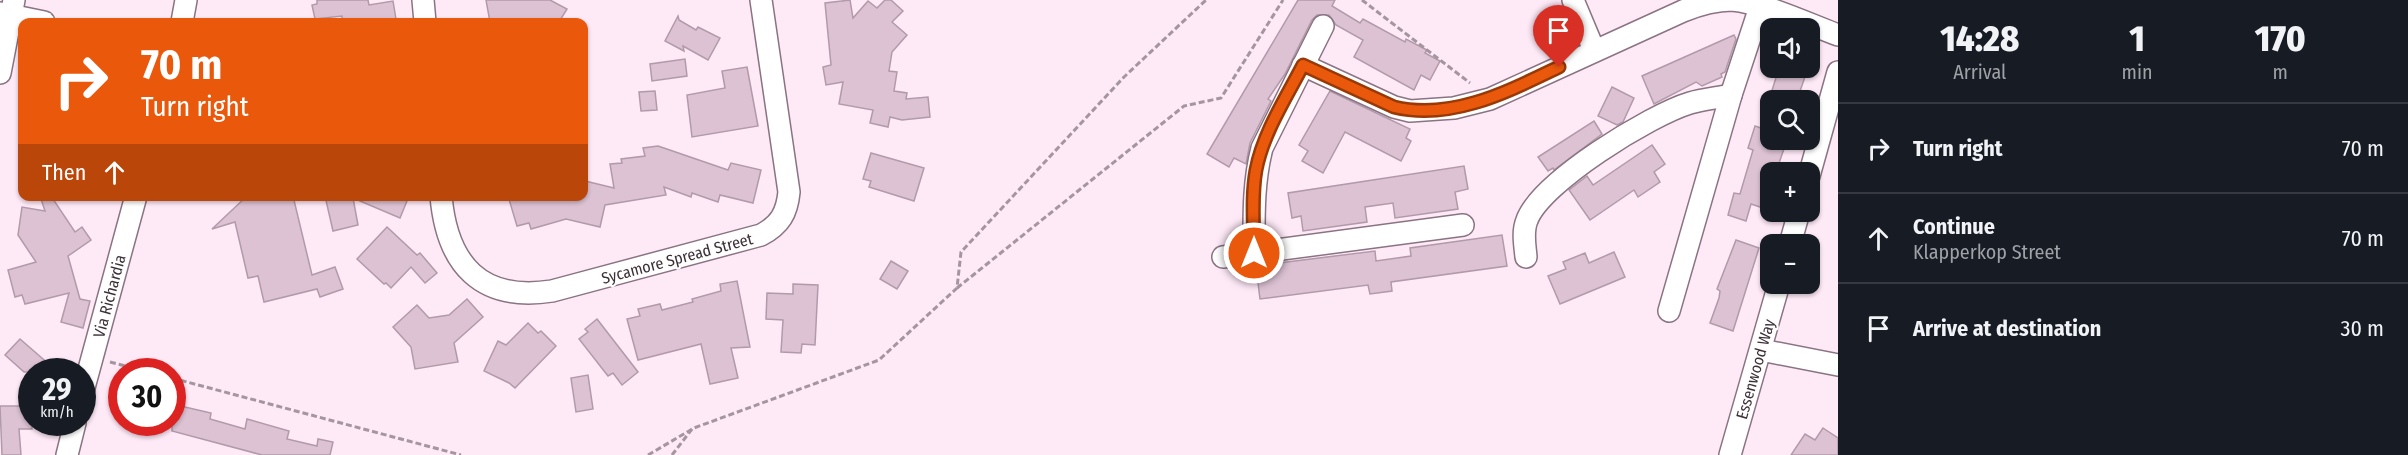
<!DOCTYPE html>
<html lang="en">
<head>
<meta charset="utf-8">
<style>
	body { margin:0; font-family:"Fira Sans Condensed",sans-serif; background:#242831; color:#f1f3f6; height:100vh; display:flex; flex-direction:column; font-size:22px; white-space:nowrap }
	* { box-sizing:border-box; margin:0 }
	p { font-size:20px; color:#9ea1a6 }
	.icon { flex:none; width:33px; height:33px; fill:none; stroke:currentColor; stroke-width:2; stroke-linecap:round; stroke-linejoin:round }
	.map { position:relative; flex:1; overflow:hidden }
	.sheet { display:flex; flex-direction:column; background:#171b24; width:570px }
	.sheet>* { flex:none }
	.guide { position:absolute; left:18px; top:18px; width:570px; height:183px; border-radius:12px; box-shadow:0 2px 4px #0004; background:#ea580c; color:#fff; overflow:hidden }
	.fabs { position:absolute; left:1760px; top:18px; display:grid; gap:12px }
	.fabs a { display:grid; place-items:center; width:60px; height:60px; border-radius:12px; background:#171b24; box-shadow:0 2px 4px #0004; font-size:30px }
	.speed { position:absolute; left:18px; top:358px; display:flex; gap:12px; font-size:30px; font-weight:700; text-align:center }
	.speed>* { display:grid; place-content:center; width:78px; height:78px; border-radius:50%; background:#171b24; box-shadow:0 2px 4px #0004; line-height:1 }
	.speed small { font-size:15px; font-weight:400 }
	.speed .limit { border:9px solid #d22; background:#fff; color:#111 }
	.pin { position:absolute; display:grid; place-items:center; width:51px; height:51px; color:#fff; margin:-62px -26px; border-radius:50% 50% 50% 0; rotate:-45deg; box-shadow:0 0 6px #0007 }
	.pin .icon { rotate:45deg }
	.me { position:absolute; width:66px; margin:-33px; rotate:0deg; stroke-linejoin:round; filter:drop-shadow(0 0 4px #0008) }
	.turn { display:flex; align-items:center; gap:21px; height:126px; padding:0 24px; font-size:27px }
	.turn .icon { width:78px; height:78px; stroke-width:2.5 }
	.turn b { display:block; font-size:42px; line-height:51px }
	.then { display:flex; align-items:center; height:57px; padding:0 24px; background:#0003; gap:12px; font-size:22px }
	.eta { display:flex; justify-content:space-evenly; align-items:center; height:102px; text-align:center }
	.eta b { font-size:36px; font-weight:800; line-height:42px }
	ul { padding:0; list-style:none }
	li { display:flex; align-items:center; gap:18px; height:90px; padding:0 24px; border-top:2px solid #363941 }
	li div { flex:1 }
	li b { display:block; font-size:22px }
	li em { font-style:normal }
	main { display:flex; flex:1; min-height:0 }
	.map>svg:first-child { display:block }
	.building { fill:#dcc2d3; stroke:#b29aaa; stroke-width:1.5 }
	.lines { fill:none; stroke-linecap:round; stroke-linejoin:round }
	.street-casing { stroke:#8a7382; stroke-width:24 }
	.path { stroke:#a5959f; stroke-width:3; stroke-dasharray:6 3; stroke-linecap:butt }
	.street { stroke:#fff; stroke-width:21 }
	.route-casing { stroke:#983908; stroke-width:15 }
	.route { stroke:#ea580c; stroke-width:10 }
	.labels { text-anchor:middle; stroke-width:4.5; stroke-linejoin:round; paint-order:stroke }
	.street-label { font-size:16px; fill:#3a3036; stroke:#fdfdfd }
</style>
</head>
<body>
<main>
<div class="map">
<svg width="1838" height="455" viewBox="0 0 1838 455">
	<rect width="100%" height="100%" fill="#fee9f7"/>
	<g class="building">
		<path d="M317 0H368L369 5 393 1 396 19 372 22H342V16L315 19 312 5 317 4Z"/>
		<path d="M486 0H550L567 9 559 22H490Z"/>
		<path d="M850 0 853 18 868 1 877 8 885 0H891L903 11 892 22 907 35 892 52 889 71 897 72 894 91 907 93 906 99 928 97 930 117 902 120 890 117 888 127 870 123 873 110 839 104 843 82 826 85 823 67 831 65 825 3Z"/>
		<path d="M1298 0H1335L1332 6 1360 23 1363 19 1405 42 1406 39 1427 50 1425 53 1440 61 1430 80 1421 75 1414 90 1354 57 1363 40 1336 25 1329 15H1317L1312 20 1285 74 1268 99 1271 101 1250 143 1246 164 1234 158 1229 167 1207 154Z"/>
		<path d="M678 16 679 20 696 30 698 27 720 38 708 60 683 46 684 51 665 41Z"/>
		<path d="M1734 35 1736 39 1725 72 1721 74 1722 77 1702 86 1696 82 1654 104 1642 76Z"/>
		<path d="M685 59 687 76 652 81 650 64Z"/>
		<path d="M747 67 758 126 692 137 687 95 725 88 722 71Z"/>
		<path d="M1779 68H1808L1797 100H1769Z"/>
		<path d="M1612 87 1634 98 1623 122 1617 125 1598 116Z"/>
		<path d="M655 91 657 110 641 111 639 92Z"/>
		<path d="M1330 91 1410 129 1406 138 1411 141 1401 161 1345 132 1323 173 1302 161 1308 151 1299 145Z"/>
		<path d="M1594 121 1602 134 1554 170 1553 168 1548 171 1538 157Z"/>
		<path d="M1755 126 1770 131V140H1787L1776 172H1770V197L1766 209 1751 204 1746 221 1728 215 1734 193 1740 194 1753 150 1748 148Z"/>
		<path d="M1652 145 1665 164 1654 172 1660 182 1638 197 1634 190 1590 220 1569 190 1587 176 1593 185Z"/>
		<path d="M658 146 728 170 731 163 761 170 753 203 720 195 718 202 692 193 691 197 664 187 666 195 605 205 600 227 566 219 531 229 529 223 517 226 508 196H584L585 181 614 188 610 164 622 163 621 159 645 156 643 148Z"/>
		<path d="M871 153 924 168 914 201 869 187 871 181 863 179Z"/>
		<path d="M1464 166 1468 189 1455 192 1458 209 1395 218 1393 203 1365 207 1367 222 1303 231 1301 216 1292 218 1288 193Z"/>
		<path d="M40 196H51L75 232 82 227 91 240 68 256 80 299 90 301 83 328 61 322 69 293 25 304 22 295 15 297 8 270 36 262 18 235 22 207 45 211Z"/>
		<path d="M247 196H293L312 275 335 267 343 289 320 297 317 289 264 302 258 276 248 278 235 222 212 229Z"/>
		<path d="M325 196H409L400 218 353 198 358 225 333 231Z"/>
		<path d="M387 227 417 255 420 253 437 273 425 283 411 267 391 288 386 283 384 284 357 259Z"/>
		<path d="M1502 235 1507 266 1391 282 1392 291 1370 294 1368 285 1260 299 1257 275 1272 273 1271 264 1375 251 1376 261 1411 256 1410 248Z"/>
		<path d="M1736 240 1759 248 1733 331 1710 323 1719 298 1720 291 1717 289Z"/>
		<path d="M1614 252 1625 277 1560 304 1548 276 1566 269 1563 262 1585 253 1589 263Z"/>
		<path d="M891 261 908 271 897 289 880 279Z"/>
		<path d="M737 281 750 347 731 348 738 378 710 384 701 344 638 360 627 319 640 316 638 309 660 304 662 310 693 302 692 299 721 291 720 284Z"/>
		<path d="M793 284 818 285 815 345 802 344 801 353 781 352 783 320 766 319 767 293 793 294Z"/>
		<path d="M467 299 483 317 454 343 458 362 415 369 411 347 393 327 417 305 429 318 449 315Z"/>
		<path d="M597 319 638 372 622 385 613 373 608 376 579 339 588 332 585 329Z"/>
		<path d="M528 323 538 333 541 331 556 346 515 388 509 383 484 371 498 341 506 345Z"/>
		<path d="M20 339 58 372H24L5 355Z"/>
		<path d="M588 375 593 409 576 412 571 378Z"/>
		<path d="M172 404 211 413 210 419 245 429 247 419 289 431 287 439 317 446 318 439 333 442 330 455H262L172 431Z"/>
		<path d="M0 406H32V429H19L21 455H2Z"/>
		<path d="M1823 428 1838 438V455H1791L1805 434 1815 440Z"/>
	</g>
	<g class="lines">
		<defs>
			<g id="street">
				<path d="M423 0 425 22"/>
				<path d="M1573 0 1594 50"/>
				<path d="M0 13 44 22"/>
				<path d="M182 22 186 0"/>
				<path d="M1303 65 1394 107 1410 111 1454 108 1490 99 1683 11C1698 5 1716 0 1732 0 1764 3 1808 24 1838 35"/>
				<path d="M0 73 14 0"/>
				<path d="M1809 176 1838 72"/>
				<path d="M441 196C447 265 481 302 552 291L761 235C780 225 787 213 789 192L761 0"/>
				<path d="M1790 244 1799 212"/>
				<path d="M1254 253C1254 217 1253 183 1262 148L1323 26"/>
				<path d="M1223 257 1463 225"/>
				<path d="M1526 257C1525 245 1522 232 1527 220 1541 182 1650 115 1690 103 1703 99 1717 98 1731 95"/>
				<path d="M1669 311 1731 95 1760 7"/>
				<path d="M1761 350 1838 365"/>
				<path d="M82 395 136 196"/>
				<path d="M67 455 75 423"/>
				<path d="M1730 455 1779 284"/>
			</g>
		</defs>
		<use href="#street" class="street-casing"/>
		<g class="path">
			<path d="M1362 0 1470 83"/>
			<path d="M957 288 1184 106 1221 98 1283 0"/>
			<path d="M110 362 149 372"/>
			<path d="M172 378 461 455"/>
			<path d="M648 455 694 428 879 360 957 288 961 252 1124 77 1206 0"/>
			<path d="M672 455 692 429"/>
		</g>
		<use href="#street" class="street"/>
	</g>
	<g class="lines">
		<defs>
			<path id="route" d="M1254 253C1254 226 1251 197 1256 170 1263 133 1286 98 1303 65L1394 107C1452 121 1509 91 1559 67"/>
		</defs>
		<use href="#route" class="route-casing"/>
		<use href="#route" class="route"/>
	</g>
	<g class="labels">
		<g class="street-label">
			<text transform="translate(677 258) rotate(-15)" y="6">Sycamore Spread Street</text>
			<text transform="translate(109 296) rotate(-75)" y="6">Via Richardia</text>
			<text transform="translate(1755 369) rotate(-74)" y="6">Essenwood Way</text>
		</g>
	</g>
</svg>
<div class="fabs">
<a><svg class="icon" aria-label="sound" viewBox="0 0 24 24"><path d="M4 9h4l5-4v14l-5-4H4zM17 9q2 3 0 6"/></svg></a>
<a><svg class="icon" aria-label="search" viewBox="0 0 24 24"><circle cx="10" cy="10" r="6"/><path d="M15 15l6 6"/></svg></a>
<a>+</a>
<a>−</a>
</div>
<div class="speed"><div>29<small>km/h</small></div><div class="limit">30</div></div>
<div class="pin" style="left:1559px;top:67px;background:#d93025"><svg class="icon" aria-label="arrive" viewBox="0 0 24 24"><path d="M6 21V4h12l-3 4 3 4H6"/></svg></div>
<svg class="me" style="left:1254px;top:253px" viewBox="-20 -20 40 40"><circle r="17" fill="#ea580c" stroke="#fff" stroke-width="3"/><path d="M0-11L8 9 0 5-8 9z" fill="#fff"/></svg>
<div class="guide">
<div class="turn"><svg class="icon" aria-label="right" viewBox="0 0 24 24"><path d="M7 20v-9h11M14 6l5 5-5 5"/></svg><div><b>70 m</b>Turn right</div></div>
<div class="then">Then<svg class="icon" aria-label="ahead" viewBox="0 0 24 24"><path d="M12 20V5M6 11l6-6 6 6"/></svg></div>
</div>
</div>
<section class="sheet">
<div class="eta">
<div><b>14:28</b><p>Arrival</p></div>
<div><b>1</b><p>min</p></div>
<div><b>170</b><p>m</p></div>
</div>
<ul>
<li><svg class="icon" aria-label="right" viewBox="0 0 24 24"><path d="M7 20v-9h11M14 6l5 5-5 5"/></svg><div><b>Turn right</b></div><em>70 m</em></li>
<li><svg class="icon" aria-label="ahead" viewBox="0 0 24 24"><path d="M12 20V5M6 11l6-6 6 6"/></svg><div><b>Continue</b><p>Klapperkop Street</p></div><em>70 m</em></li>
<li><svg class="icon" aria-label="arrive" viewBox="0 0 24 24"><path d="M6 21V4h12l-3 4 3 4H6"/></svg><div><b>Arrive at destination</b></div><em>30 m</em></li>
</ul>
</section>
</main>
</body>
</html>
